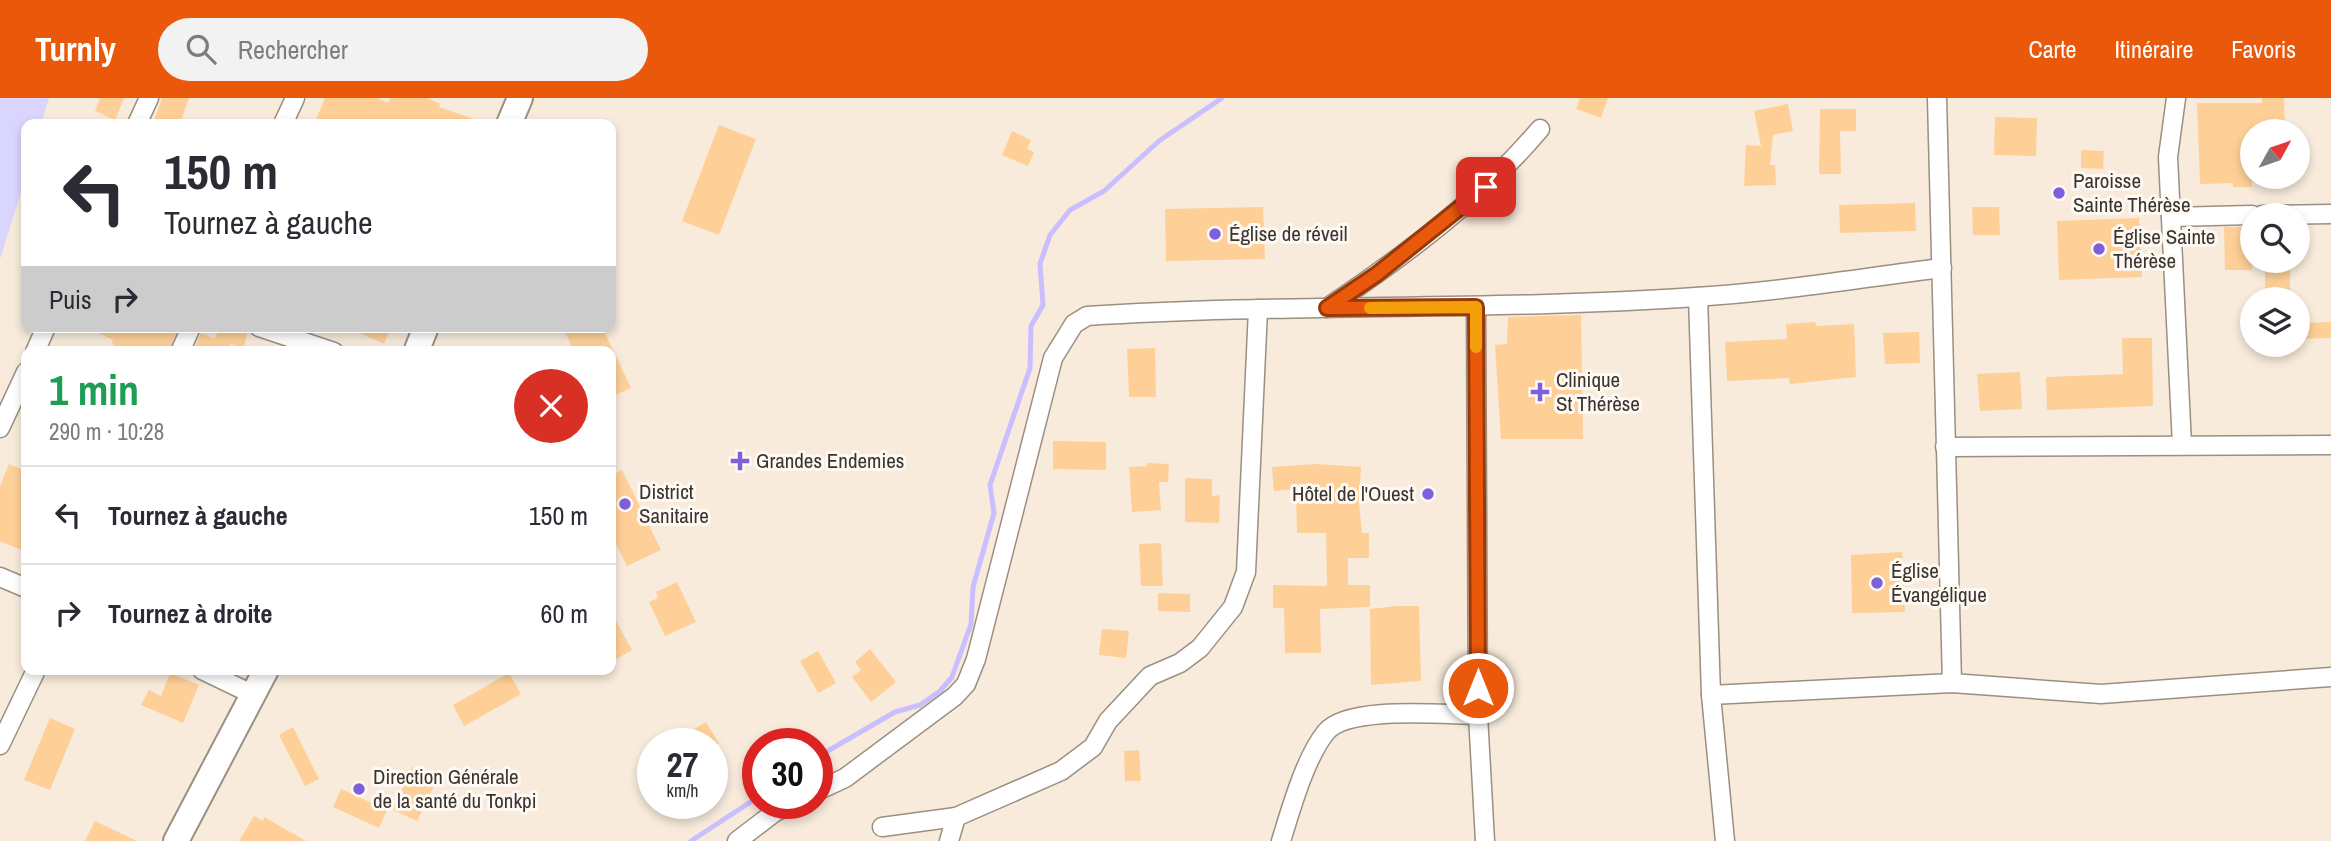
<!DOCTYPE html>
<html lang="fr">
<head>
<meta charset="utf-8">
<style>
	body { margin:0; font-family:"Archivo Narrow",sans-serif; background:#f2f2f3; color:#2b2b33; height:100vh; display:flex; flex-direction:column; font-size:26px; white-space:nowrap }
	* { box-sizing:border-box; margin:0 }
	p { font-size:23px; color:#7c7c81 }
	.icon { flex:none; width:38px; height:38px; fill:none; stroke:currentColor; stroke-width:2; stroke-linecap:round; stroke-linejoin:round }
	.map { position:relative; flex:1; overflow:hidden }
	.drawer { position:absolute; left:21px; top:248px; width:595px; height:329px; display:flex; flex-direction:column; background:#fff; border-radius:14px; box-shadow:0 4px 10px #0003 }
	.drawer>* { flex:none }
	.top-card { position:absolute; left:21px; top:21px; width:595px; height:214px; border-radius:14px; box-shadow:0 4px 10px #0003; background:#fff; color:#2b2b33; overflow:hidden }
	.needle { width:46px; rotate:50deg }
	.controls { position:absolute; left:2240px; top:21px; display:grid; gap:14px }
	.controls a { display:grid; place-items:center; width:70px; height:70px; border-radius:50%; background:#fff; box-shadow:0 4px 10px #0003; font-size:35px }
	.speed { position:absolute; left:637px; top:630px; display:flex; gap:14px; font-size:35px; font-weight:700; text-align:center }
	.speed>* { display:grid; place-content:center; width:91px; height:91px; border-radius:50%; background:#fff; box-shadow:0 4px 10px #0003; line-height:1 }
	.speed small { font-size:18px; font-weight:400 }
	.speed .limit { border:10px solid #d22; background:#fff; color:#111 }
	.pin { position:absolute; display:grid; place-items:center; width:60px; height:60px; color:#fff; margin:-30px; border-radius:14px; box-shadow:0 4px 10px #0006 }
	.me { position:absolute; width:77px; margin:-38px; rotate:0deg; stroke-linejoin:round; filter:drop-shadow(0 0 5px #0008) }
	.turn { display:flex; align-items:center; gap:24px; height:147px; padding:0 28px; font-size:32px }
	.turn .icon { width:91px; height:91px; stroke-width:2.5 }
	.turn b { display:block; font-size:49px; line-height:60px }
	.then { display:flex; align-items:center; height:66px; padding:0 28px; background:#0003; gap:14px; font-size:26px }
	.round { display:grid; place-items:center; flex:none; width:74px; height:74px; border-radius:37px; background:#f2f2f3 }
	.headline { display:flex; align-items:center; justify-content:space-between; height:119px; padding:0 28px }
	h1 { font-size:42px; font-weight:800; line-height:52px; color:#1e9e55 }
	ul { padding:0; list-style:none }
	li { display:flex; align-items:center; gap:21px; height:98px; padding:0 28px; border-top:2px solid #e1e1e2 }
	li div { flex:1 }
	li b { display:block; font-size:26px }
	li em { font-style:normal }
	header { display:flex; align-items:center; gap:42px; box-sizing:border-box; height:98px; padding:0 35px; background:#ea580c; color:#fff }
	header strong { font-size:33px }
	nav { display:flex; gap:38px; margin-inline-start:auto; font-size:24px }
	.search { width:490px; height:63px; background:#f2f2f3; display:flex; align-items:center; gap:18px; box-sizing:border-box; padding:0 24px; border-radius:38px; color:#7c7c81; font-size:26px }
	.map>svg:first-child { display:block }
	.green { fill:#dad5fd }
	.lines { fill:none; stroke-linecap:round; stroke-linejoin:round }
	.stream { stroke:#c9bfff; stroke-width:5 }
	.building { fill:#fed098 }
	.minor-casing { stroke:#9b8f81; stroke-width:21 }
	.secondary-casing { stroke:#9b8f81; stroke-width:28 }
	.minor { stroke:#fff; stroke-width:18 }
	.secondary { stroke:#fff; stroke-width:24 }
	.route-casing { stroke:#983908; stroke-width:18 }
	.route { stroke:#ea580c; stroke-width:12 }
	.slow { stroke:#f59e0b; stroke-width:12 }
	.poi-dot { fill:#7f60db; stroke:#fff9f3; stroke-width:2.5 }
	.labels { text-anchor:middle; stroke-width:6; stroke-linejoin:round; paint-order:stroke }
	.poi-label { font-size:21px; fill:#39342f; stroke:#fff9f3; text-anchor:start }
</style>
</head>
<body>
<header>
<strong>Turnly</strong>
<div class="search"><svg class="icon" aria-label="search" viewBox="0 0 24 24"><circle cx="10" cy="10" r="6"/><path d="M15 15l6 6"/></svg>Rechercher</div>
<nav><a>Carte</a><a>Itinéraire</a><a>Favoris</a></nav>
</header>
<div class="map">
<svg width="2331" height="743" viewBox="0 0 2331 743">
	<rect width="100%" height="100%" fill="#f8ebdc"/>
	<path class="green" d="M0 0H49L41 26H26V78L0 161Z"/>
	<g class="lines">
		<g class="stream">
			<path d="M817 666 819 658 895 614 920 607 940 593 952 579 971 526 973 489 994 415 990 387 1030 270 1031 228 1043 207 1040 166 1050 137 1070 112 1104 93 1159 43 1222 0"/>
			<path d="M691 743 758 699"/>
		</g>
	</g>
	<g class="building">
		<path d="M100 0H124L115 22 95 13Z"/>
		<path d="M162 0H189L180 26 154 23Z"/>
		<path d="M325 0H377L388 5 390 0H427L440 6 439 9 482 24 414 26 405 22 403 26H314Z"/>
		<path d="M1580 0H1608L1601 20 1576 11Z"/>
		<path d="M2262 0H2284L2285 33H2252V89H2233V85L2200 86 2197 5H2262Z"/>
		<path d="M1788 6 1793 33 1773 37 1770 67H1775L1776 87 1744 88 1746 47 1761 48 1754 13Z"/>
		<path d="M1820 11H1856V33H1840L1841 76H1819Z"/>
		<path d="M1995 19 2037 20 2036 58 1994 57Z"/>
		<path d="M719 27 756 41 719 137 682 123Z"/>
		<path d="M1012 33 1031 42 1027 51 1034 54 1028 68 1002 57Z"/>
		<path d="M2081 52 2104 53 2103 71 2081 70Z"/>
		<path d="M1915 105 1916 133 1840 135 1839 107Z"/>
		<path d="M1263 109 1265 161 1166 163 1165 111Z"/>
		<path d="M1972 109H1999L2000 137H1973Z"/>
		<path d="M2139 120 2142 179 2059 182 2057 123Z"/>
		<path d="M2224 129H2252V172H2225Z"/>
		<rect x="2265" y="163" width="25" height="38"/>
		<path d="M1581 217 1583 341H1501L1495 247 1507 246 1508 219Z"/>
		<path d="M1815 224 1816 228 1854 226 1856 279 1790 286 1789 280 1727 283 1725 244 1787 241 1786 226Z"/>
		<path d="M2331 224V240L2298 241V225Z"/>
		<path d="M86 229H178L169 254H127L112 246 113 242Z"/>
		<path d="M219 229H248L244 250 231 246 230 248 241 254H193L201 235 215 241Z"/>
		<path d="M346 229H391L384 246Z"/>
		<path d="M563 229H602L631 290 611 299V254H574Z"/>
		<path d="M1919 234 1920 265 1885 266 1883 235Z"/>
		<path d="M2122 240H2152L2153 308 2047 312 2046 279 2123 276Z"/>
		<path d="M1155 250 1156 299H1129L1127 251Z"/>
		<path d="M2020 274 2022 311 1980 313 1977 276Z"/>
		<path d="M1053 343 1106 344V372L1053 371Z"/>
		<path d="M1147 365 1169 366 1168 384H1159L1161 412 1132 414 1129 369 1147 368Z"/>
		<path d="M9 366 26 373V454L0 443V388Z"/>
		<path d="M1316 366 1361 369 1359 405 1362 435H1369V460H1348V487H1370V509L1320 511 1321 555H1285L1284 510H1273V487L1327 488 1326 435H1297L1296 391 1274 393 1272 369Z"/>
		<path d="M622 372 661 452 627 468 611 435V377Z"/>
		<path d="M1185 380 1212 381V398L1220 397 1219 425 1185 424Z"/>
		<path d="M1161 445 1163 488H1141L1139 446Z"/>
		<path d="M1902 454 1905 514 1852 515 1851 457Z"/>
		<path d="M677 484 696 524 665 538 649 504 658 500 656 494Z"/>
		<path d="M1158 495 1190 496V514L1158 513Z"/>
		<path d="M1397 508H1419L1421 583 1371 587 1370 511Z"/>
		<path d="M611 514 632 552 611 564Z"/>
		<path d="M1102 531 1129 533 1126 560 1099 557Z"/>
		<path d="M870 551 896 584 871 604 852 579 861 572 855 564Z"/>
		<path d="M818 553 836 585 818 595 800 563Z"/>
		<path d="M170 575 199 587 183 625 141 607 149 592 161 598Z"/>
		<path d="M509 575 521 596 464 628 453 607Z"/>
		<path d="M50 620 75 631 50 692 24 682Z"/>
		<path d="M706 624 719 646H670Z"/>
		<path d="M293 629 319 681 305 688 279 637Z"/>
		<path d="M1139 652 1141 683H1125L1124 653Z"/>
		<path d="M412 669 437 681 417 723 393 712Z"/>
		<path d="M341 691 387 712 379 730 333 709Z"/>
		<path d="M254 718 263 723 264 719 306 743H239Z"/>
		<path d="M95 723 137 743H85Z"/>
	</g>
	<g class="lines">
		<defs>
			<g id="minor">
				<path d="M1937 0 1952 585"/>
				<path d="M2176 0 2168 59 2182 347"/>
				<path d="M137 26 149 0"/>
				<path d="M283 26 295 0"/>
				<path d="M2262 117 2331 116"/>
				<path d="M2171 119 2252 117"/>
				<path d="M1698 199 1711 597 1725 743"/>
				<path d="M1476 209 1478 617 1485 743"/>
				<path d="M1327 210C1404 158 1480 102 1540 31"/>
				<path d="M259 229 334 254"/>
				<path d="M35 254 46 229"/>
				<path d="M180 254 191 229"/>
				<path d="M0 330 26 274"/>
				<path d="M1945 349 2331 347"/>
				<path d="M0 479 26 490"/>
				<path d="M202 572 254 597"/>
				<path d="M1711 597 1952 585 2101 596 2331 579"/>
				<path d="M0 647 36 572"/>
				<path d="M817 693 845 680 955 598 966 586 976 561 1053 260 1074 226 1087 218C1290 205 1493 213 1695 199 1778 194 1860 180 1942 170"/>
				<path d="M882 729 956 719 1061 673 1093 649 1108 623 1150 578 1180 565 1200 550 1233 509 1246 474 1258 211"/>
				<path d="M737 743 775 714 793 705"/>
				<path d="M949 743 956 719"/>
				<path d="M1281 743C1291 711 1305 660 1326 634 1348 607 1444 617 1478 617"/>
			</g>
			<g id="secondary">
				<path d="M509 26 520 0"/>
				<path d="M416 254 426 229"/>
				<path d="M176 743 266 572"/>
			</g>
		</defs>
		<use href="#minor" class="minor-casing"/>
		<use href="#secondary" class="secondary-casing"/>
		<use href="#minor" class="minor"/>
		<use href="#secondary" class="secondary"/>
	</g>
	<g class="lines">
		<defs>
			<path id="route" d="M1478 590 1476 209 1327 210 1377 176 1486 89"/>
		</defs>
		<use href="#route" class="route-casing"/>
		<use href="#route" class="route"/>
		<path class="slow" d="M1370 210 1476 209V249"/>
	</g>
	<g class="poi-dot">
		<circle cx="2059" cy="95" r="7"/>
		<circle cx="1215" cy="136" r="7"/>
		<circle cx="2099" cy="151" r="7"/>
		<path d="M1536.5 283.5h7v7h7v7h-7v7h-7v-7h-7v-7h7z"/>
		<path d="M736.5 352.5h7v7h7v7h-7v7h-7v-7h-7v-7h7z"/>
		<circle cx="1428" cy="396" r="7"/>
		<circle cx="625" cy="406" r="7"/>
		<circle cx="1877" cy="485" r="7"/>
		<circle cx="359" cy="691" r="7"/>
	</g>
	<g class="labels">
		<g class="poi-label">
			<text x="2073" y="90">Paroisse<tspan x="2073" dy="24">Sainte Thérèse</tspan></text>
			<text x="1229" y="143">Église de réveil</text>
			<text x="2113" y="146">Église Sainte<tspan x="2113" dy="24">Thérèse</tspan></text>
			<text x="1556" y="289">Clinique<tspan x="1556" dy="24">St Thérèse</tspan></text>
			<text x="756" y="370">Grandes Endemies</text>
			<text x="639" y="401">District<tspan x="639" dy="24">Sanitaire</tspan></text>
			<text x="1414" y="403" text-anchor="end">Hôtel de l'Ouest</text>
			<text x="1891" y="480">Église<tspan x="1891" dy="24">Évangélique</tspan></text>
			<text x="373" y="686">Direction Générale<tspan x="373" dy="24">de la santé du Tonkpi</tspan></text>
		</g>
	</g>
</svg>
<div class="controls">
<a><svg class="needle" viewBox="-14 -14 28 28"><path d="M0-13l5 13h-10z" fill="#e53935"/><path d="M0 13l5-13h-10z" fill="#7c7c81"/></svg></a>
<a><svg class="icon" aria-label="search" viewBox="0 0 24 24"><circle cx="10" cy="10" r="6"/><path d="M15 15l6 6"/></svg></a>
<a><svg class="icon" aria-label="layers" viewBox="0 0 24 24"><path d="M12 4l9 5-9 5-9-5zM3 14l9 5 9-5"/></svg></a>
</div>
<div class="speed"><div>27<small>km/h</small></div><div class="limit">30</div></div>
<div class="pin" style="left:1486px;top:89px;background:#d93025"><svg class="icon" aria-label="arrive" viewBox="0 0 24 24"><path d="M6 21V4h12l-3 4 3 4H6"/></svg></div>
<svg class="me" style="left:1478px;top:590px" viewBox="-20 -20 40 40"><circle r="17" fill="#ea580c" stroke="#fff" stroke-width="3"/><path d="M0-11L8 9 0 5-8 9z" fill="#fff"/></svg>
<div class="top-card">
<div class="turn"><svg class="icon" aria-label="left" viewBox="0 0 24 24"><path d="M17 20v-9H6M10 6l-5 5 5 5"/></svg><div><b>150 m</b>Tournez à gauche</div></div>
<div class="then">Puis<svg class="icon" aria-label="right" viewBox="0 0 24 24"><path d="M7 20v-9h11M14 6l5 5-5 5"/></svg></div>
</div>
<section class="drawer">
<div class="headline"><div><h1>1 min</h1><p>290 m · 10:28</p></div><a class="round" style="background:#d93025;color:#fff"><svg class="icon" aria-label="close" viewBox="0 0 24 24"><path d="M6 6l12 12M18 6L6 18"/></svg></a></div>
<ul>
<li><svg class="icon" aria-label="left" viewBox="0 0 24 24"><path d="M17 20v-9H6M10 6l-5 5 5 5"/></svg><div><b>Tournez à gauche</b></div><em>150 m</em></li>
<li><svg class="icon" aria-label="right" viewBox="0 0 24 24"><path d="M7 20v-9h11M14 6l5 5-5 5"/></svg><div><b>Tournez à droite</b></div><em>60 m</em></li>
</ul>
</section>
</div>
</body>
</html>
